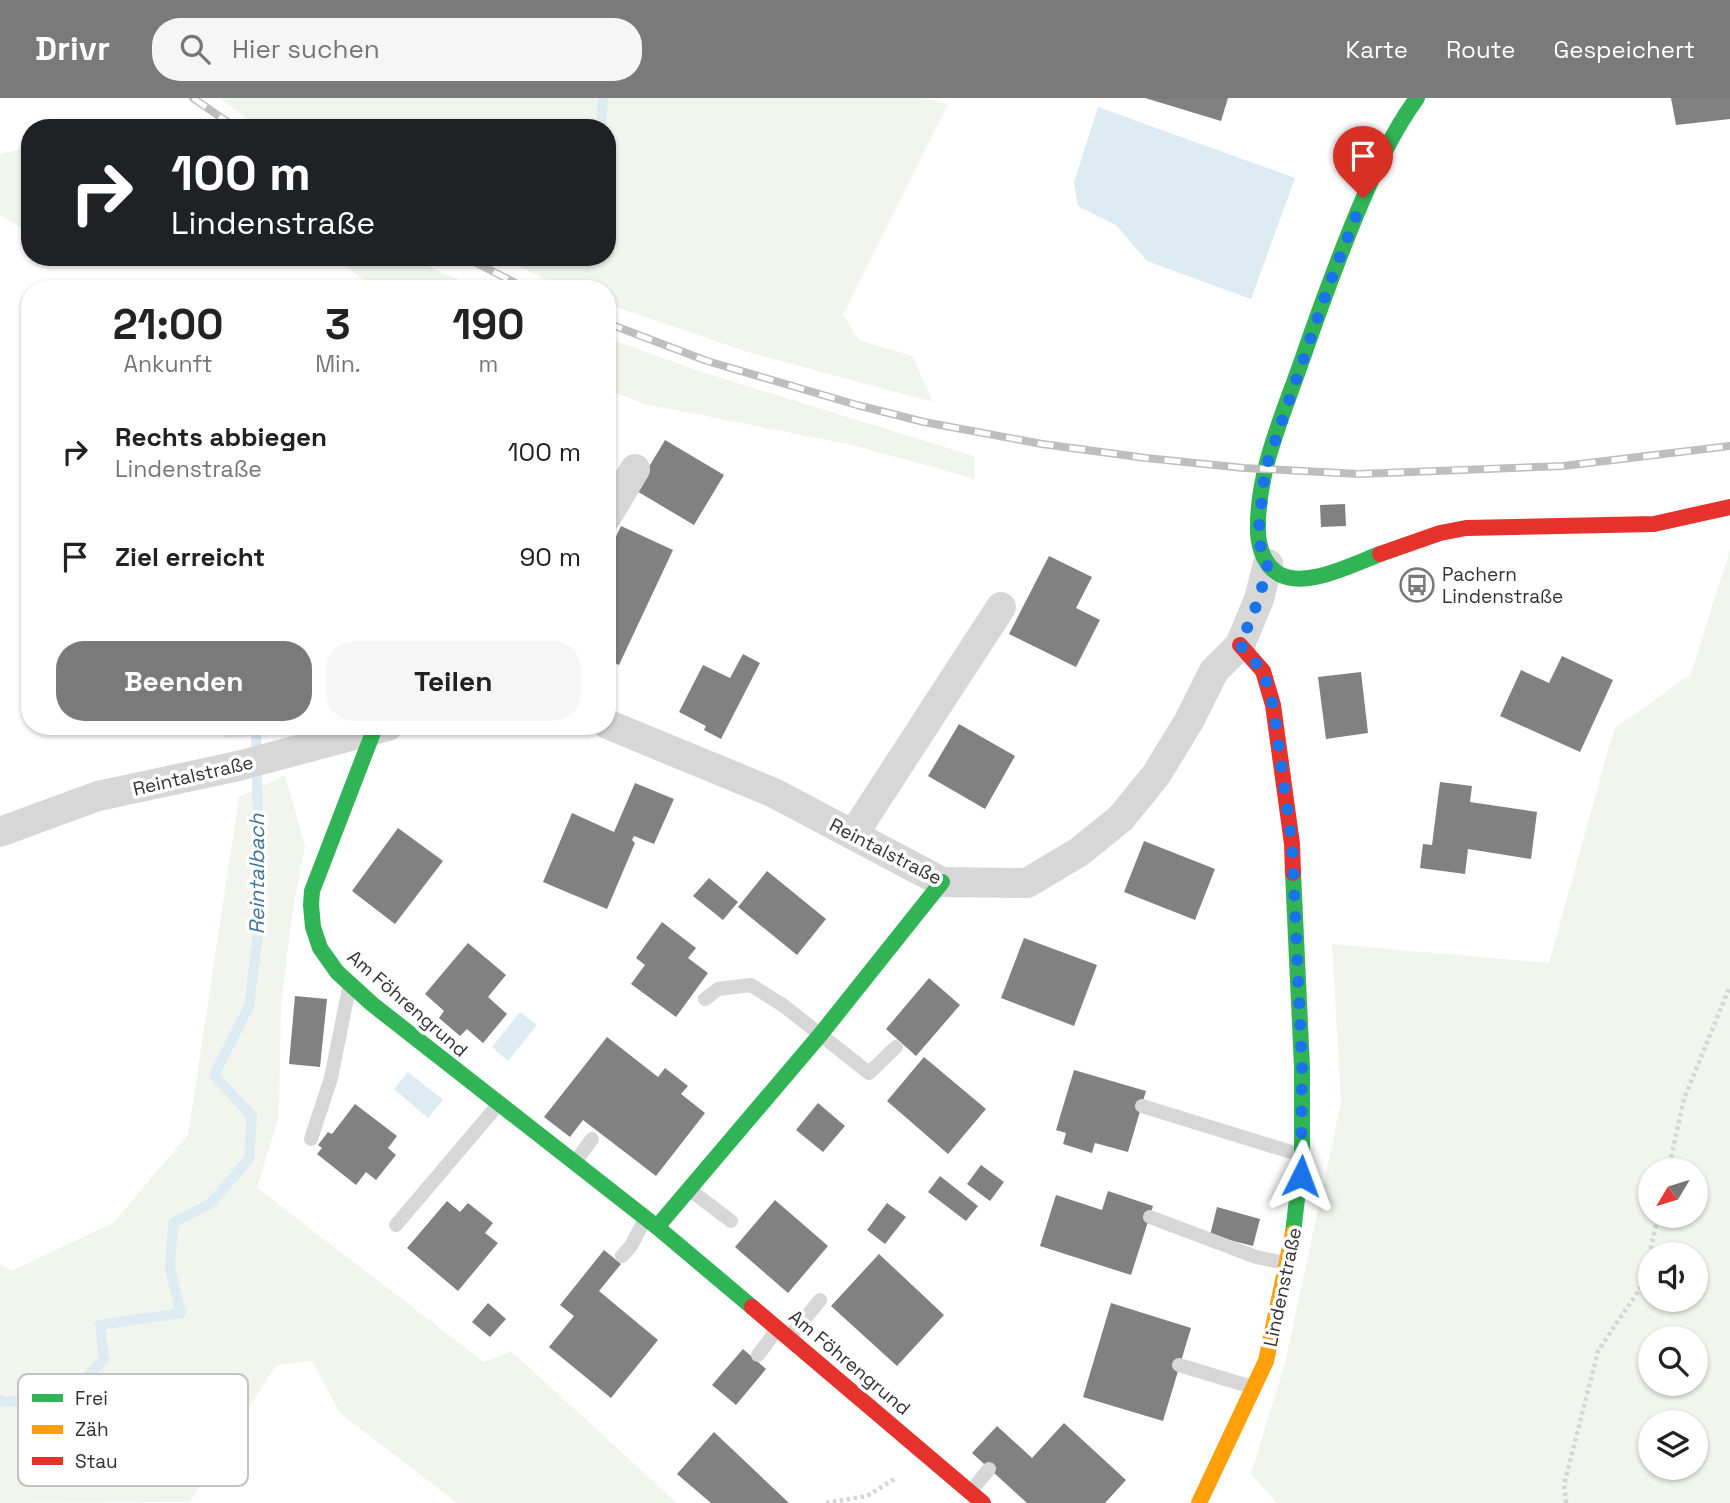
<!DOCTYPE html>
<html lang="de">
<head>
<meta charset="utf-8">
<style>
	body { margin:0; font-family:"Space Grotesk",sans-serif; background:#f6f6f6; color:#222; height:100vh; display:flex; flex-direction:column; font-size:26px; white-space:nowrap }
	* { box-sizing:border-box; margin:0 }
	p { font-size:23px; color:#767676 }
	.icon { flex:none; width:38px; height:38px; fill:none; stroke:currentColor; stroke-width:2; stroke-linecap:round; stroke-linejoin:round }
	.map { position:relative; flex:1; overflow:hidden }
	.drawer { position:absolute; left:21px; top:182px; width:595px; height:455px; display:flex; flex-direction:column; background:#fff; border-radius:28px; box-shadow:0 2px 5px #0004 }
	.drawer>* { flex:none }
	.top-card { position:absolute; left:21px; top:21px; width:595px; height:147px; border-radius:28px; box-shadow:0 2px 5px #0004; background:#202124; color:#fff; overflow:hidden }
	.needle { width:46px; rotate:232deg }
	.buttons { position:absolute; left:1638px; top:1060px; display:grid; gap:14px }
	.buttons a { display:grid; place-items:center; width:70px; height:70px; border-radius:50%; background:#fff; box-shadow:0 2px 5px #0004; font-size:35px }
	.pin { position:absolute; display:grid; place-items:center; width:60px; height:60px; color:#fff; margin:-72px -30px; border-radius:50% 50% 50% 0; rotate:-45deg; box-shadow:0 0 7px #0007 }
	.pin .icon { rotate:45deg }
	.me { position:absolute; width:77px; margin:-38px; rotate:3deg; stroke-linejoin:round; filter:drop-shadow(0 0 5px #0008) }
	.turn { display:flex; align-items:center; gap:24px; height:147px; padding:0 35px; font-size:32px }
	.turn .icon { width:91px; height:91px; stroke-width:2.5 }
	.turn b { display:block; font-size:49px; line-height:60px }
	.eta { display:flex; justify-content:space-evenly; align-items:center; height:119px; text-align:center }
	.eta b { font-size:42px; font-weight:700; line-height:49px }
	.button { display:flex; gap:14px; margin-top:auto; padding:14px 35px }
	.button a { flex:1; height:80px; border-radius:28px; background:#7a7a7a; color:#fff; font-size:28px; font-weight:700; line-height:80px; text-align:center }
	.button a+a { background:#f6f6f6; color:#222 }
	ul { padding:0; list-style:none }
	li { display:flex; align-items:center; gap:21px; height:105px; padding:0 35px }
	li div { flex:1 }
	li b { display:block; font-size:26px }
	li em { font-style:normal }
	header { display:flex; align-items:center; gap:42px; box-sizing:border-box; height:98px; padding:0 35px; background:#7a7a7a; color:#fff }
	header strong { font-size:33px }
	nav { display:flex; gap:38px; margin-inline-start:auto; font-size:24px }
	.search { width:490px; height:63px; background:#f6f6f6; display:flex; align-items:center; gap:18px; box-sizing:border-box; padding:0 24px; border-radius:28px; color:#767676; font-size:26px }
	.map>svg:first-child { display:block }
	.green { fill:#f1f5ed; fill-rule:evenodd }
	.water { fill:#ddebf3 }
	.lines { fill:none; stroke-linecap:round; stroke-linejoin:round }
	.stream { stroke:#ddebf3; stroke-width:10 }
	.building { fill:#818181 }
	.path { stroke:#d6d6d6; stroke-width:4.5; stroke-dasharray:3.5 3.5; stroke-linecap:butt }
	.lane { stroke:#d7d7d7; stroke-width:14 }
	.street { stroke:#d7d7d7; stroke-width:30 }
	.fast { stroke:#30b455; stroke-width:16 }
	.slow { stroke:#ff9f0a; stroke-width:16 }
	.jam { stroke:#e5322d; stroke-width:16 }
	.rail-casing { stroke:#bebebe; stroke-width:8 }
	.rail { stroke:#fff; stroke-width:5; stroke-dasharray:16; stroke-linecap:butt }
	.route { stroke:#1a73e8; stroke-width:12; stroke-dasharray:0 21.6 }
	.labels { text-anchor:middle; stroke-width:7; stroke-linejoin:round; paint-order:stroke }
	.poi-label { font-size:19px; fill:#333; stroke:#fff; text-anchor:start }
	.street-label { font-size:19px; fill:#333; stroke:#fff }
	.water-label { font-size:21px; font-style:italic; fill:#3f7597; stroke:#fff }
	.key { fill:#fff; stroke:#c2c2c2; stroke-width:2 }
	.key-label { font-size:19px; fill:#333 }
</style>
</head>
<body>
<header>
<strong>Drivr</strong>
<div class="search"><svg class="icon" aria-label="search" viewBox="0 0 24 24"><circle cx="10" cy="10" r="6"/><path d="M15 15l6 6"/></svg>Hier suchen</div>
<nav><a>Karte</a><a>Route</a><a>Gespeichert</a></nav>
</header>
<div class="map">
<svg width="1730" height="1405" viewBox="0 0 1730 1405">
	<rect width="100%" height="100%" fill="#fff"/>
	<g class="green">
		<path d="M219 0H922L948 6 843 217 859 242 912 258 933 304 751 255 607 206V191H564L501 159H607V30H259Z"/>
		<path d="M30 49V136L0 117V56Z"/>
		<path d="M333 159H415L434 171 479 191H375Z"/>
		<path d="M607 240 702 274 974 358 975 381 852 347 645 306 607 292Z"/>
		<path d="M1730 452V1405H1277L1251 1376 1285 1265 1341 1004 1332 846 1549 865 1614 631 1691 576ZM1650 1073H1696V1118H1650ZM1650 1157H1696V1202H1650ZM1650 1241H1696V1286H1650ZM1650 1325H1696V1370H1650Z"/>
		<path d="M225 628H279L245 639 224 640Z"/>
		<path d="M285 677 305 748 292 817 281 908 279 1018 257 1090 484 1264 511 1253 677 1405H457L340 1315 312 1263 276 1267 190 1404 0 1405V1166L11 1173 113 1125 188 1037 239 699Z"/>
	</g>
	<g class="water">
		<path d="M1098 9 1295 80 1251 201 1147 163 1116 127 1078 108 1074 84Z"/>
		<path d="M520 914 537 927 508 963 492 949Z"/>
		<path d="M408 974 443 1002 428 1020 394 991Z"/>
	</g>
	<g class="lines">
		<g class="stream">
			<path d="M601 30 603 0"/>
			<path d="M0 1302 6 1304 72 1295 104 1261 100 1227 181 1215 170 1170 173 1125 210 1106 249 1061 252 1018 214 977 249 908 260 820 256 628"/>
		</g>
	</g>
	<g class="building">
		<path d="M1145 0H1228L1221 23Z"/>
		<path d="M1671 0H1730V21L1676 27Z"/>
		<path d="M665 342 724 377 694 427 635 392Z"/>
		<path d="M1345 406 1346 428 1321 429 1320 407Z"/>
		<path d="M621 428 673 452 619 567 607 562V458Z"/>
		<path d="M1049 458 1092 479 1076 510 1100 522 1076 569 1009 536Z"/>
		<path d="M743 556 760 565 721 641 704 632 706 628 679 614 703 567 730 580Z"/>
		<path d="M1562 558 1613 582 1580 654 1500 618 1521 572 1549 585Z"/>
		<path d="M1361 574 1368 635 1326 641 1318 579Z"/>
		<path d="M959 626 1015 658 985 711 928 678Z"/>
		<path d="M1440 684 1472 688 1470 704 1537 714 1531 761 1468 751 1465 776 1420 770 1423 746 1432 747Z"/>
		<path d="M635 685 674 701 654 746 634 738 632 742 635 745 607 811 543 784 572 715 614 734Z"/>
		<path d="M398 730 443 763 395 826 352 793Z"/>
		<path d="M1144 743 1215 771 1195 822 1124 794Z"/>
		<path d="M767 773 826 821 797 857 738 809Z"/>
		<path d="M709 780 738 804 723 822 693 798Z"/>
		<path d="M662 824 696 850 688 860 708 875 676 919 631 886 645 867 636 860Z"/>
		<path d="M1024 840 1097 867 1074 928 1001 900Z"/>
		<path d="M468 845 506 877 488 899 507 916 483 945 467 931 460 938 439 920 444 913 425 896Z"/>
		<path d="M929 880 960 907 916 958 886 931Z"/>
		<path d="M295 898 327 901 320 969 289 966Z"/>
		<path d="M607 939 658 979 665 970 688 988 681 996 705 1015 656 1078 583 1022 570 1039 544 1019Z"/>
		<path d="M924 959 986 1011 948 1056 887 1003Z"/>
		<path d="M1074 972 1146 993 1128 1054 1095 1045 1092 1055 1063 1046 1066 1035 1056 1032Z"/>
		<path d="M818 1005 845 1028 823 1054 796 1032Z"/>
		<path d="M355 1006 397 1038 388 1050 396 1057 376 1082 366 1074 356 1087 317 1056 322 1050 318 1047 328 1034 332 1036Z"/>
		<path d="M981 1067 1004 1084 990 1103 967 1086Z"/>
		<path d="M940 1078 978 1108 966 1123 928 1094Z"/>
		<path d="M1108 1093 1153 1108 1131 1177 1040 1148 1056 1097 1102 1112Z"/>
		<path d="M775 1102 828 1148 788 1195 735 1149Z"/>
		<path d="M447 1103 460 1114 468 1105 493 1125 485 1135 498 1145 458 1193 407 1150Z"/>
		<path d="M887 1105 906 1119 885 1146 867 1132Z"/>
		<path d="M1217 1109 1260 1121 1253 1148 1210 1137Z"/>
		<path d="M604 1152 621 1166 599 1193 658 1242 611 1300 549 1249 574 1218 560 1207Z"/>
		<path d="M879 1156 944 1217 897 1268 831 1208Z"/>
		<path d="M488 1205 506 1221 490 1239 472 1224Z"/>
		<path d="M1111 1205 1191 1230 1163 1323 1083 1299Z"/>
		<path d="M743 1251 766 1271 736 1307 712 1287Z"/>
		<path d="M1064 1325 1126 1382 1105 1405H1027L972 1355 997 1328 1032 1360Z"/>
		<path d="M714 1334 789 1405H711L677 1376Z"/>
	</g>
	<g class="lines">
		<g class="path">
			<path d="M1668 1073 1684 1001 1730 888"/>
			<path d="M826 1405 867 1398 896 1380"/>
			<path d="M1566 1405 1564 1387 1598 1253 1643 1186 1658 1118"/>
		</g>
		<g class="lane">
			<path d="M705 901 718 891 751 887 784 908 869 975 896 949"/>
			<path d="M1142 1008 1301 1057"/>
			<path d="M311 1041 331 980 349 890"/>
			<path d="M575 1064 592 1041"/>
			<path d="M690 1092 731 1123"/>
			<path d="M1150 1119 1256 1159 1285 1165"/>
			<path d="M396 1127 497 1008"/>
			<path d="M622 1158 631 1148 645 1121"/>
			<path d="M790 1239 820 1202"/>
			<path d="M758 1257 777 1232"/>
			<path d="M1179 1267 1252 1289"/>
			<path d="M971 1393 989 1371"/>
		</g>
		<g class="street">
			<path d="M607 418 635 371"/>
			<path d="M607 626 774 695 942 784 1027 785 1079 754 1121 720 1156 677 1189 623 1214 573 1240 547 1259 501 1268 466"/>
			<path d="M0 734 98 698 238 668 388 628"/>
			<path d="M853 737 1001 509"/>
		</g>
		<g class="fast">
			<path d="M1380 456C1353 466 1306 491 1279 476 1265 468 1259 451 1258 435 1256 375 1283 317 1302 262 1320 210 1339 158 1360 108 1376 70 1393 33 1417 0"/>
			<path d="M374 632 312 793 311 807 313 829 320 850 337 874 372 906 657 1129"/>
			<path d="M1293 775 1302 969V1058L1293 1135"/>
			<path d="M752 1209 657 1129 820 937 942 784"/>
		</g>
		<path class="slow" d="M1199 1405 1266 1263 1293 1135"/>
		<g class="jam">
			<path d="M1380 456 1440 435 1466 430 1654 426 1730 409"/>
			<path d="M1240 547 1263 573 1273 607 1292 746 1293 775"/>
			<path d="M752 1209 983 1405"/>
		</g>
		<defs>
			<g id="rail">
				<path d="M193 0 236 30"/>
				<path d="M465 159 527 191"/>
				<path d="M607 225 707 263 857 307 924 324 1042 346 1146 360 1244 370 1359 376 1563 368 1730 348"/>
			</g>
		</defs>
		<use href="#rail" class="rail-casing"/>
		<use href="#rail" class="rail"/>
	</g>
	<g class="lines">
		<path class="route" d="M1301 1078 1302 968 1292 746 1273 607 1263 573 1240 547 1259 501 1268 466 1262 454 1258 438 1265 372 1329 187 1363 100"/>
	</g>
	<defs>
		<symbol id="bus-ring" viewBox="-11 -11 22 22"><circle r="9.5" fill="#fff" stroke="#7a7a7a" stroke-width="1.5"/><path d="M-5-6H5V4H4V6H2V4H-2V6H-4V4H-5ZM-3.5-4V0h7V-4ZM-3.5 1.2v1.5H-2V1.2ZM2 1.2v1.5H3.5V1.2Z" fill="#7a7a7a"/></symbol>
	</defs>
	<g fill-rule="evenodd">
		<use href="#bus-ring" x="1398" y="468" width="38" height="38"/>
	</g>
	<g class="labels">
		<g class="poi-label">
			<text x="1442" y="483">Pachern<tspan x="1442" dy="22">Lindenstraße</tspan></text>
		</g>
		<g class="street-label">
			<text transform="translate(193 677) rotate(-13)" y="7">Reintalstraße</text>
			<text transform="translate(886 753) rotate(27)" y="7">Reintalstraße</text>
			<text transform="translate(408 905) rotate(41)" y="7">Am Föhrengrund</text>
			<text transform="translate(1282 1189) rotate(-78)" y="7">Lindenstraße</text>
			<text transform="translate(850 1264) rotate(40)" y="7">Am Föhrengrund</text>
		</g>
		<g class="water-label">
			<text transform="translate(257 776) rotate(-90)" y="7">Reintalbach</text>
		</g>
	</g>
	<rect x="18" y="1276" width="230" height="112" rx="10" class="key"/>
	<rect x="32" y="1296" width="31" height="8" fill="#30b455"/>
	<rect x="32" y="1327" width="31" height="9" fill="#ff9f0a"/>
	<rect x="32" y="1359" width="31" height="8" fill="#e5322d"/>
	<g class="key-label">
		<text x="75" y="1307">Frei</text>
		<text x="75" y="1338">Zäh</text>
		<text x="75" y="1370">Stau</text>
	</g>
</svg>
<div class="buttons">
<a><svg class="needle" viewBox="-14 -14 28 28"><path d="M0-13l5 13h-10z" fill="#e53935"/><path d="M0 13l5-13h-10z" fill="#767676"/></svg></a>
<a><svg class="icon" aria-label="sound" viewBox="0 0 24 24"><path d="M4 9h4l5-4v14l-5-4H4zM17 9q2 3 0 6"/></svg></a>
<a><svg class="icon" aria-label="search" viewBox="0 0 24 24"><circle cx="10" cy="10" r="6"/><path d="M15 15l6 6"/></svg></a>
<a><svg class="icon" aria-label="layers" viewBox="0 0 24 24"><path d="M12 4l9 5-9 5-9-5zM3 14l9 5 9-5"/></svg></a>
</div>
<div class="pin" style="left:1363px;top:100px;background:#d93025"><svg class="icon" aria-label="arrive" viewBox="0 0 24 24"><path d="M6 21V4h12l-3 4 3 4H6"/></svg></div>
<svg class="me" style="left:1301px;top:1078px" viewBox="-20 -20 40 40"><path d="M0-17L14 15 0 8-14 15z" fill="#1a73e8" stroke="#fff" stroke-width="4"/></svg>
<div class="top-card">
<div class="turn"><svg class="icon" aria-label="right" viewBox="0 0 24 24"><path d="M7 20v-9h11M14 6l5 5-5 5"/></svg><div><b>100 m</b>Lindenstraße</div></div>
</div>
<section class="drawer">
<div class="eta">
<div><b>21:00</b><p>Ankunft</p></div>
<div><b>3</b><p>Min.</p></div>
<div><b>190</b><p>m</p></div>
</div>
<ul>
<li><svg class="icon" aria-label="right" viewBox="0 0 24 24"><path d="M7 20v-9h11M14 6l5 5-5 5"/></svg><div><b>Rechts abbiegen</b><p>Lindenstraße</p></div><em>100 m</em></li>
<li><svg class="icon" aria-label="arrive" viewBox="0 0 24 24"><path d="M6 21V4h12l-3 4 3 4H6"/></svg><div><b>Ziel erreicht</b></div><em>90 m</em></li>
</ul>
<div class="button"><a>Beenden</a><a>Teilen</a></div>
</section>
</div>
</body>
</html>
